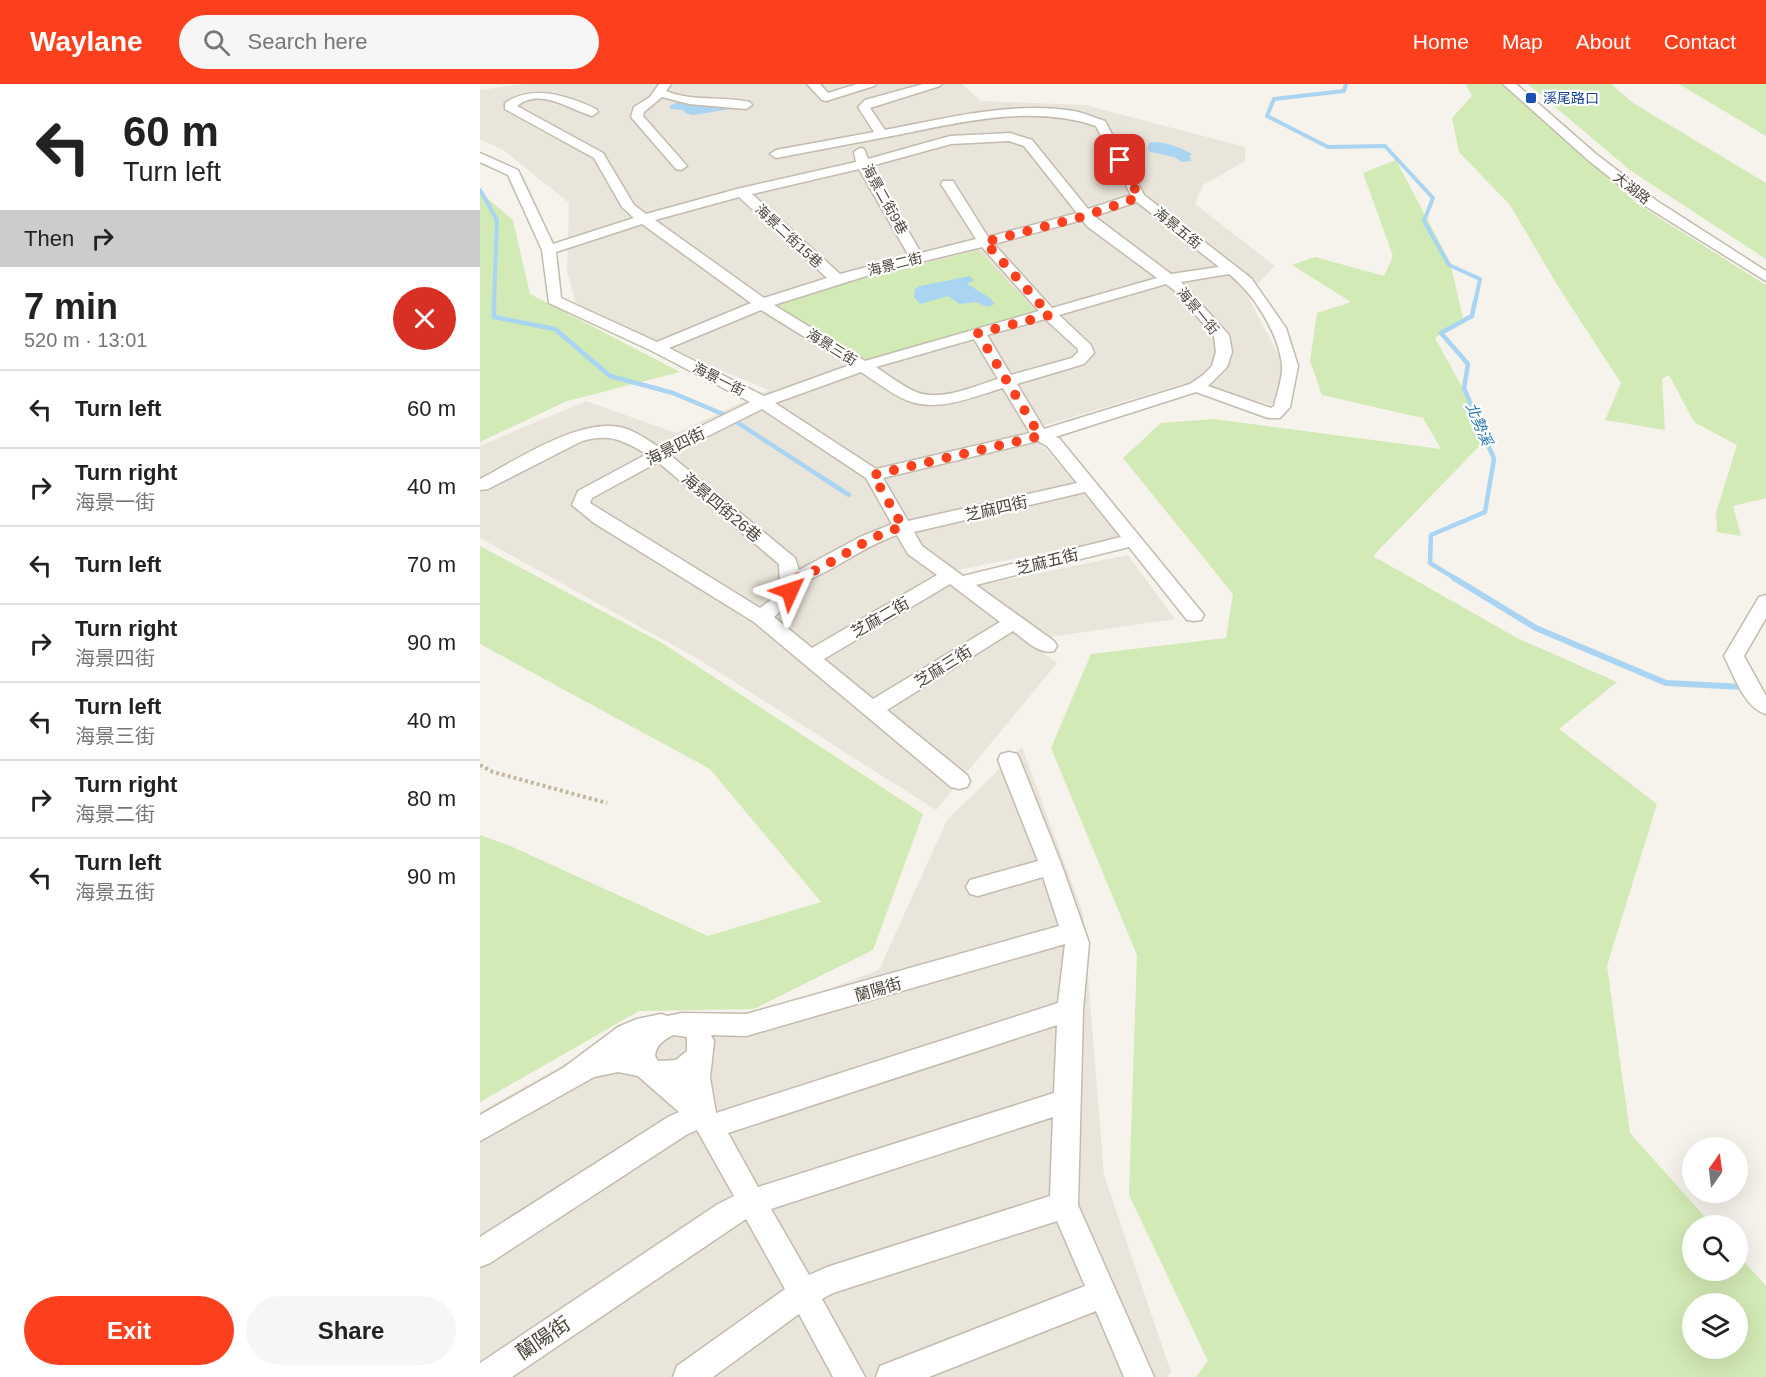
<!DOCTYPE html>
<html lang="en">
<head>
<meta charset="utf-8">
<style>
	body { margin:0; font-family:Helvetica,"Noto Sans TC",sans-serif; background:#f6f6f6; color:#222; height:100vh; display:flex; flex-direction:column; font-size:22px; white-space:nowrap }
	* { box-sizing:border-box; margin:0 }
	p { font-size:20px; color:#767676 }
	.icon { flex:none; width:33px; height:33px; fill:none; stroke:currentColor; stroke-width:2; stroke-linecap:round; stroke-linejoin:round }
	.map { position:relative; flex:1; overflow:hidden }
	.sheet { display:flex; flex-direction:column; background:#fff; width:480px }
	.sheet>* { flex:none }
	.hud { background:#fff; color:#222; overflow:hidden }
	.needle { width:39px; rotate:14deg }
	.buttons { position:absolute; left:1202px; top:1053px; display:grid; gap:12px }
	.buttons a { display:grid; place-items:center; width:66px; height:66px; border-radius:50%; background:#fff; box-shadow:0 6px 24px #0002; font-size:30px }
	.pin { position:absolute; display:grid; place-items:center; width:51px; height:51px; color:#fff; margin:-26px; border-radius:12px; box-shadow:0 3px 9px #0006 }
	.me { position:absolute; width:66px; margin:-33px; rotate:48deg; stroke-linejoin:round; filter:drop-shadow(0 0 4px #0008) }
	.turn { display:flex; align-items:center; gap:21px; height:126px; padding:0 24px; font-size:27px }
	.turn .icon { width:78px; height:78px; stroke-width:2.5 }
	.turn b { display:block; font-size:42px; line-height:51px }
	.then { display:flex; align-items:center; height:57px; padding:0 24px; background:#0003; gap:12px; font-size:22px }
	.round { display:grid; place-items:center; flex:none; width:63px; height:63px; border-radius:32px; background:#f6f6f6 }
	.summary { display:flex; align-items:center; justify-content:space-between; height:102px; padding:0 24px }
	h1 { font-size:36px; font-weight:600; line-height:45px }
	.action { display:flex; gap:12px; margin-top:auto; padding:12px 24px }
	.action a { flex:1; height:69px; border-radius:36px; background:#fc3f1d; color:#fff; font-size:24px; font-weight:600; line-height:69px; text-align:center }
	.action a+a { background:#f6f6f6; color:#222 }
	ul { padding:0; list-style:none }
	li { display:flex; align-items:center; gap:18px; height:78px; padding:0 24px; border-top:2px solid #e0e0e0 }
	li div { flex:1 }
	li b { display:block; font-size:22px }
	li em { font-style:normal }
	header { display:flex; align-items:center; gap:36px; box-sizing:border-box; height:84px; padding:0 30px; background:#fc3f1d; color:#fff }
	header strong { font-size:28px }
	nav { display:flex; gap:33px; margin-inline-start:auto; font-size:21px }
	.search { width:420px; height:54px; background:#f6f6f6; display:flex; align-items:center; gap:15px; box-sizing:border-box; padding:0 21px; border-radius:33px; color:#767676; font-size:22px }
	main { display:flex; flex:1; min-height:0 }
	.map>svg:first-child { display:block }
	.residential { fill:#eae5da }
	.green { fill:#d2eab5; fill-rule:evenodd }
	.water { fill:#a9d4f2 }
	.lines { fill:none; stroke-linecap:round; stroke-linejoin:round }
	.stream-far2 { stroke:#a9d4f2; stroke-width:4 }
	.stream-far1 { stroke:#a9d4f2; stroke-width:4.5 }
	.stream { stroke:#a9d4f2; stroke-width:6 }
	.minor-casing { stroke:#c2bbae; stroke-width:3 }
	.path { stroke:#c4b79f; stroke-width:4; stroke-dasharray:3 3; stroke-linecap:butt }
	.minor { fill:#fff; fill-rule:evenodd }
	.route { stroke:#fc3f1d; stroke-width:10; stroke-dasharray:0 18 }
	.transit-dot { fill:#1a4fb4; stroke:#fff; stroke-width:2 }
	.labels { text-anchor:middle; stroke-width:4.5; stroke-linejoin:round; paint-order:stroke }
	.far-transit-label { font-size:14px; fill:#164399; stroke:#fff; text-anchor:start }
	.far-street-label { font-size:14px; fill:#4b4439; stroke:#fff }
	.far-water-label { font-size:15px; font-style:italic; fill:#2e7ab2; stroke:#fff }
	.street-label { font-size:16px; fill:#4b4439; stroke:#fff }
	.near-street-label { font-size:20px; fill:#4b4439; stroke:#fff }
</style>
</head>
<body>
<header>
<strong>Waylane</strong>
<div class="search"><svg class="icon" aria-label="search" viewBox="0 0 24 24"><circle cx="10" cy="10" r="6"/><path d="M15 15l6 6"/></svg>Search here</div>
<nav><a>Home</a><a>Map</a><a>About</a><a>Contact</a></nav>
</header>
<main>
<section class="sheet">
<div class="hud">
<div class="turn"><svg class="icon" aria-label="left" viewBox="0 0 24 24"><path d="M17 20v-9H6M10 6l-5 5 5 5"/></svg><div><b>60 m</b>Turn left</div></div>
<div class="then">Then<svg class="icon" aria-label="right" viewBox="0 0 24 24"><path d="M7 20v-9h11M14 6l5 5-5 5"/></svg></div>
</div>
<div class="summary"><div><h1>7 min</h1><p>520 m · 13:01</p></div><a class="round" style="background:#d93025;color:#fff"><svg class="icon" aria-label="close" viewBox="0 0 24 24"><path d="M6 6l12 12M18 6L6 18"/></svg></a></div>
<ul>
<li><svg class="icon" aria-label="left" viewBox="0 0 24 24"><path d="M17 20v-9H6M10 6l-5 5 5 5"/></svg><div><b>Turn left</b></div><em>60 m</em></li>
<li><svg class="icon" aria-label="right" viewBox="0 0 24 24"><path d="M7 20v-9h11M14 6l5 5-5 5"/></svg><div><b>Turn right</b><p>海景一街</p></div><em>40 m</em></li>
<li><svg class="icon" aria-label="left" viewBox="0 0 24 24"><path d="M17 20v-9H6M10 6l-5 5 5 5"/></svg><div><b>Turn left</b></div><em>70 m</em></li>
<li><svg class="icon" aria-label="right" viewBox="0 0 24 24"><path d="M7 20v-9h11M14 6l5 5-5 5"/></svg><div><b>Turn right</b><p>海景四街</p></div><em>90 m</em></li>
<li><svg class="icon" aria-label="left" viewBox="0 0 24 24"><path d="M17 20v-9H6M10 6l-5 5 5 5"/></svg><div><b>Turn left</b><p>海景三街</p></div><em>40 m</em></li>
<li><svg class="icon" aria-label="right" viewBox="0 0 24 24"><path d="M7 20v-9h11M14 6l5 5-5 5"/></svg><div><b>Turn right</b><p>海景二街</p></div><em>80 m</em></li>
<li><svg class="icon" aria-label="left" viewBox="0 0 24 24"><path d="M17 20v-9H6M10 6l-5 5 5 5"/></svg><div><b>Turn left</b><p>海景五街</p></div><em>90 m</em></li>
</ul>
<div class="action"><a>Exit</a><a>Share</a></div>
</section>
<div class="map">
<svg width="1286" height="1293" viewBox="0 0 1286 1293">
	<rect width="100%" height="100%" fill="#f6f3ec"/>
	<g class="residential">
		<path d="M46 0H482L501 17 605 21 765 63V77L723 101 715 120 795 182 767 211 803 279 794 321 706 299 549 346 643 453 458 490 577 579 456 726 218 575 0 454V362L106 317 196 349 289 306 228 281 96 219 87 188 89 119 23 66 0 55V6Z"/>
		<path d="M648 471 695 535 570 553 496 502Z"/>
		<path d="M542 663 603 829 624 1091 691 1288 687 1293H0V1028L141 948 279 931 399 886 467 736Z"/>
	</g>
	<g class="green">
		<path d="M986 0H1025L1134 94 1156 119 1286 201V414L1253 422 1261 452 1237 448 1236 429 1257 361 1214 338 1189 291 1182 295 1185 346 1125 336 1141 299 1079 204 1030 121 979 68 972 34 992 12Z"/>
		<path d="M1048 0H1131L1153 19 1286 99V175L1151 87Z"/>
		<path d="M1199 0H1286V52Z"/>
		<path d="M916 76 970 178 983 234 955 254 1009 352 893 472 1037 554 1137 598 1079 645 1177 720 1127 882 1150 1049 1232 1141 1212 1142V1186H1257V1170L1286 1202V1293H716L728 1277 649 1111 657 871 571 664 611 570 746 554 753 510 643 374 681 339 734 335 961 365 943 334 842 311 830 277 837 229 871 218 812 181 835 173 904 192 913 172 883 89ZM1212 1220H1257V1264H1212Z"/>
		<path d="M0 108 33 136 50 210 200 288 87 317 0 358Z"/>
		<path d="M499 166 556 228 383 278 296 220 381 195Z"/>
		<path d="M0 462 182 559 443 730 393 866 274 925 159 927 0 1018V751L28 761 228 852 341 818 230 685 0 560Z"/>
	</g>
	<g class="water">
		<path d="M198 18 203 20 248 21 251 25 213 31 205 29 203 26 191 25 189 22Z"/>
		<path d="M676 58C690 59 700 64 712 70L710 72 711 77 702 78 694 73 671 68 668 65 669 59Z"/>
		<path d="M490 192 494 197 487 199 489 201 510 214 515 220 507 223 496 218 480 220 468 212 440 220 434 213 435 205 440 202Z"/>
	</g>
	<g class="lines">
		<g class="stream-far2">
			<path d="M866 0 864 7 794 15 787 32 848 63 905 62 953 114 944 137 969 181 1000 195 995 219"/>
			<path d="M0 106 17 136 14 219"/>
		</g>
		<g class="stream-far1">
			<path d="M14 217V233L75 245 130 292 193 309 245 331"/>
			<path d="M258 339 369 411"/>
			<path d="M976 495 950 479 951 451 1005 428 1014 375 984 304 988 280 961 249 992 232 995 217"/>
		</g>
		<path class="stream" d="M974 494 1056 544 1186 599 1264 603"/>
		<defs>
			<g id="minor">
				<path d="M179 0H191L186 7C212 18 243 12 270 18L272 21 266 25 209 20 182 13 164 28 163 32 207 82 201 86 196 85 151 33 154 23 170 13Z"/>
				<path d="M327 0H340L348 9 377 0H396L394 2 346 17 342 16Z"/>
				<path d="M443 0H462L460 2 390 24 405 46C466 34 532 17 594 27 605 29 615 34 625 37L664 111 771 194 806 244 818 282 810 323 800 334H788L716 308 575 353 579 354 724 531 721 536 714 537 707 536 649 463 496 501 574 557 577 562 574 567C559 571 545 556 533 547L407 626 487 691 490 697 487 703 479 705 471 703 274 538 114 439 92 421 98 407 167 370C142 356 131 349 102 357L8 405 0 406V395C37 376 104 330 147 345 158 349 169 357 179 363L270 318 172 267 69 219 62 166 28 91 0 78V69L38 86 73 160 154 134 142 123 114 74 25 25V19C53 0 88 12 116 25L118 28 112 32C89 25 60 3 37 22L123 69 154 121 166 130 257 105 376 78 374 68 380 64 384 65 388 75 470 52 530 49 552 56 608 125 651 111 616 42C553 21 486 37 422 50 380 58 338 66 296 74L290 70 296 66 394 48 378 23 385 16ZM529 57 544 62 597 129 508 153 473 97H463L461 100 496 155 441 169 391 82 471 60ZM379 85 429 172 360 190 272 110ZM259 113 347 194 284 214 175 136ZM657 118 739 183 691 190 614 132ZM602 136 608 143 677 194 572 224 514 160ZM162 140 271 219 177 258 81 214 76 168ZM502 163 559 227 385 277 294 221 399 188ZM749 190C774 210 798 248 802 281 803 293 797 310 794 322L791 324 728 302 747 283 752 268 749 251 701 198ZM686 200 694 206 734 252 736 268 732 282 723 291 710 300 564 345 537 300 604 280 614 269 611 261 579 231ZM281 226 370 281 284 312 189 264ZM565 235 598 265V268L592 274 531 291 507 251ZM494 255 518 295C494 302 461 318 436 308 422 302 408 291 396 283ZM381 288C395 297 410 309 426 316 458 329 492 313 523 304L550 349 396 385 295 319ZM282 325 386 394 412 440 380 453 319 486 315 474 190 371ZM558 357 567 362 597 399 428 437 403 394ZM178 378 299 480 300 505 296 512 280 524 110 419 112 414ZM605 408 641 453 483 492 442 462 434 448ZM417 451 428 470 457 491 332 564 294 533 314 515 320 499C355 487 383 462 417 451ZM470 500 520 538 393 615 344 575Z"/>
				<path d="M1023 0H1036L1116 70 1177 117 1286 187V197L1167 123 1108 76Z"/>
				<path d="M1286 511V534L1264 572 1286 612V630C1264 624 1254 591 1244 572L1279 513Z"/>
				<path d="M529 668 537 670 540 676 582 782 609 859 603 926 598 1121 674 1293H644L616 1227 449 1293H396L400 1282 605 1202 577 1137 353 1209 342 1215 385 1293H353L319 1230 233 1293H193L197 1282 305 1205 266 1135 32 1293H0V1279L238 1120 254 1112 217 1046 206 1051 10 1179 0 1183V1153L188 1033 199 1028 158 992 138 988 114 993 0 1057V1031L83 984 138 943 157 935 181 930 187 932 202 929 266 930 579 842 563 793 498 812 490 810 486 803 490 796 558 777 518 676 521 670ZM585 860 578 919 236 1029 230 994 234 957 231 951 266 952ZM577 941 574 1009 278 1103 248 1049ZM194 951 207 953V967L196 976 178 977 175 972C176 961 184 955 194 951ZM573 1033 570 1112 347 1183 329 1191 291 1125Z"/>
			</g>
		</defs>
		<use href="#minor" class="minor-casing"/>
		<path class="path" d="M0 681 13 688 127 719"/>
		<use href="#minor" class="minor"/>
	</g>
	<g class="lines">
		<path class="route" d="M310 507 313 495C352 484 383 452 423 443L393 391 560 352 498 249 570 231 505 158 605 132 659 113 640 76"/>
	</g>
	<rect class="transit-dot" x="1045" y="8" width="12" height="12" rx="3"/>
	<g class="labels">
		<g class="far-transit-label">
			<text x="1063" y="19">溪尾路口</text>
		</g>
		<g class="far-street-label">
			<text transform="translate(1152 104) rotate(38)" y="5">大湖路</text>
			<text transform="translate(405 115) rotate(61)" y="5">海景二街9巷</text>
			<text transform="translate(698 144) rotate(39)" y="5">海景五街</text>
			<text transform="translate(309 152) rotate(43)" y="5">海景二街15巷</text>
			<text transform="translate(415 180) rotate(-14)" y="5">海景二街</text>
			<text transform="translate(718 227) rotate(50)" y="5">海景一街</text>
			<text transform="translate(352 263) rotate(32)" y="5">海景三街</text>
			<text transform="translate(239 295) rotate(27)" y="5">海景一街</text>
		</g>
		<g class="far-water-label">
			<text transform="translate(999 340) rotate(67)" y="5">北勢溪</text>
		</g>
		<g class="street-label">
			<text transform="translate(195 362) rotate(-27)" y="6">海景四街</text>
			<text transform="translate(242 423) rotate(40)" y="6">海景四街26巷</text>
			<text transform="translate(516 424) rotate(-13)" y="6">芝麻四街</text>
			<text transform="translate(567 477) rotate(-14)" y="6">芝麻五街</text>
			<text transform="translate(400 533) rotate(-30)" y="6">芝麻二街</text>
			<text transform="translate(463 582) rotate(-32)" y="6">芝麻三街</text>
			<text transform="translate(398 905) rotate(-16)" y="6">蘭陽街</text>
		</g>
		<g class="near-street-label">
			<text transform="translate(63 1254) rotate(-34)" y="7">蘭陽街</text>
		</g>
	</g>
</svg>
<div class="buttons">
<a><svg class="needle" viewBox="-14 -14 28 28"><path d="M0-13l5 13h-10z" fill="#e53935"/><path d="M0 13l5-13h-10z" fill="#767676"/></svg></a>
<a><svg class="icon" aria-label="search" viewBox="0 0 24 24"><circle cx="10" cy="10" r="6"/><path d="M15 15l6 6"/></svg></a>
<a><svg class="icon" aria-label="layers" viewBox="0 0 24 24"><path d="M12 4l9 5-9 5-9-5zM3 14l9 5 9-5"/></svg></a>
</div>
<div class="pin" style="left:640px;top:76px;background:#d93025"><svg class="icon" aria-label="arrive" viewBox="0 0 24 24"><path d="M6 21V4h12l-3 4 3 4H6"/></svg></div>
<svg class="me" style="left:310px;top:507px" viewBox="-20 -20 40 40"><path d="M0-17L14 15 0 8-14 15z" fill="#fc3f1d" stroke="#fff" stroke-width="4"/></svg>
</div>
</main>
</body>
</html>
